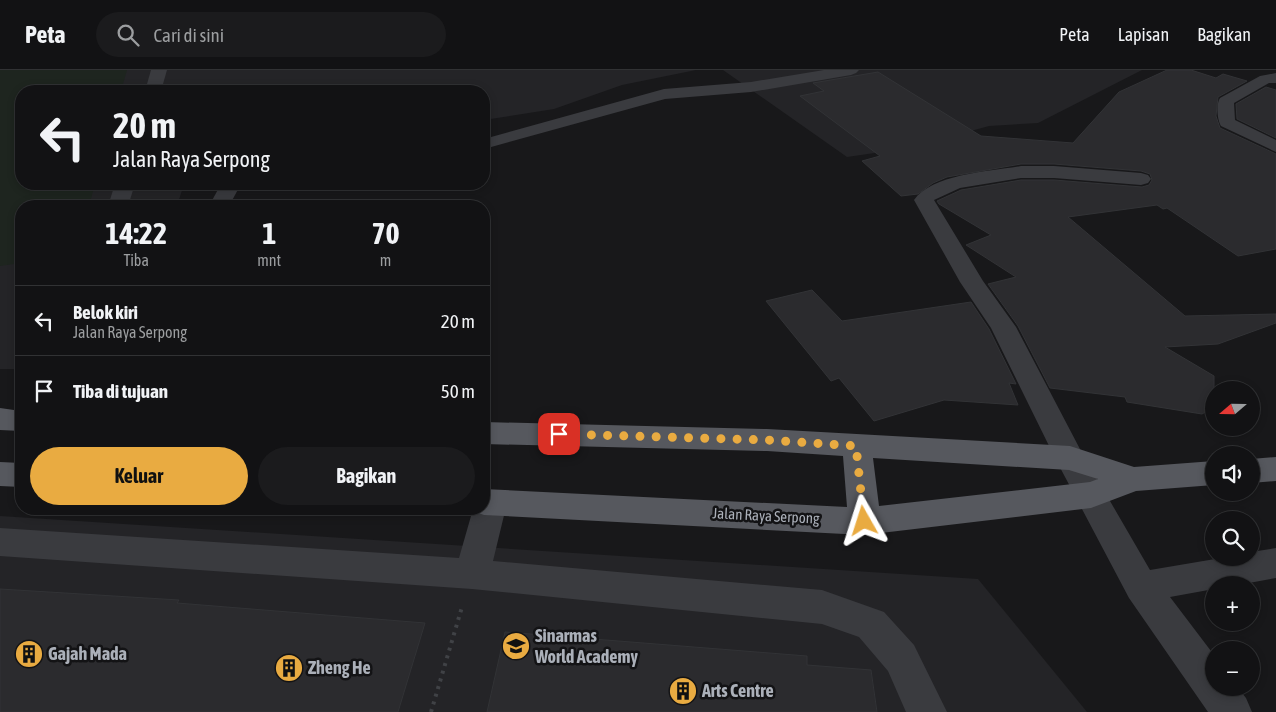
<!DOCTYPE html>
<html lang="id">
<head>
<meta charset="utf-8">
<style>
	body { margin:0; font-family:"Asap Condensed",sans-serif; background:#1b1b1d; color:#f1f3f6; height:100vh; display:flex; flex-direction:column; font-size:19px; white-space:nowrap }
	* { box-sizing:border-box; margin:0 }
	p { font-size:16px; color:#9c9ea0 }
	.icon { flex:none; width:28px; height:28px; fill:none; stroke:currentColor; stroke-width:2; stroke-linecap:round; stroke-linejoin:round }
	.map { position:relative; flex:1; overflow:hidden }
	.side { position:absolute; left:15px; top:130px; width:475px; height:315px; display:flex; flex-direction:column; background:#121214; border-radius:20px; box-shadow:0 2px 8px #0003,0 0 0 1px #313234 }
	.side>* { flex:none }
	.top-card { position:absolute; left:15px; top:15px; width:475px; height:105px; border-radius:20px; box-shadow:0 2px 8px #0003,0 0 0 1px #313234; background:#121214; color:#f1f3f6; overflow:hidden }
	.needle { width:32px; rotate:250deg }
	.fabs { position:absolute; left:1205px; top:311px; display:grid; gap:10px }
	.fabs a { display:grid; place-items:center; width:55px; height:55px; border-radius:50%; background:#121214; box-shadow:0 2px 8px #0003,0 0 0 1px #313234; font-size:25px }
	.pin { position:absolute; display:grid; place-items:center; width:42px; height:42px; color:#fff; margin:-21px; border-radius:10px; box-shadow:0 2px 8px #0006 }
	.me { position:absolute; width:55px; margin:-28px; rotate:354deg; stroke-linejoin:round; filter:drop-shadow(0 0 4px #0008) }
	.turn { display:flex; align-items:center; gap:18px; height:105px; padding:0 15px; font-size:22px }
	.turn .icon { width:65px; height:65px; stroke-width:2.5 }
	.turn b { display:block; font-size:35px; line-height:42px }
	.eta { display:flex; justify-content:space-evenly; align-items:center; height:85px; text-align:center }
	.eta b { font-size:30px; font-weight:700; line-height:35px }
	.action { display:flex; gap:10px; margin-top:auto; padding:10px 15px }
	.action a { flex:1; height:58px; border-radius:30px; background:#e9ab41; color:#111; font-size:20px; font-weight:700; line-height:58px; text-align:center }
	.action a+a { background:#1b1b1d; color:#f1f3f6 }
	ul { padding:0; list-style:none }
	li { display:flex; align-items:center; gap:15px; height:70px; padding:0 15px; border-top:1px solid #313234 }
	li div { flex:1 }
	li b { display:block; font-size:19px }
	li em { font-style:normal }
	header { display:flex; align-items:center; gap:30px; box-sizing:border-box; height:70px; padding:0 25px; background:#121214; border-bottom:1px solid #313234 }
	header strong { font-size:24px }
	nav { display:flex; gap:28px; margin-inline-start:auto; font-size:18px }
	.search { width:350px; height:45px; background:#1b1b1d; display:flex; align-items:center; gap:12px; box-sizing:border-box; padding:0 18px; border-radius:28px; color:#9c9ea0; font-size:19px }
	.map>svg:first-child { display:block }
	.built { fill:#242427 }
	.green { fill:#1e251f }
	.building { fill:#2b2b2e; stroke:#323336 }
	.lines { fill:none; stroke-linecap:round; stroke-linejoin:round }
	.path { stroke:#404246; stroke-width:4; stroke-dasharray:3 5; stroke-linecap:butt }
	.minor { fill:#3a3b3f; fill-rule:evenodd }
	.major { fill:#56585e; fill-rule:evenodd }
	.route { stroke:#e9ab41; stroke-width:9; stroke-dasharray:0 16.2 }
	.labels { text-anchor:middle; stroke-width:5; stroke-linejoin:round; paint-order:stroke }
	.street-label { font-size:15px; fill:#abb0b9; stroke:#131315 }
	.near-poi-label { font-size:18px; font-weight:bold; fill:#abb0b9; stroke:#131315; text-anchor:start }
</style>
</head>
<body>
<header>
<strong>Peta</strong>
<div class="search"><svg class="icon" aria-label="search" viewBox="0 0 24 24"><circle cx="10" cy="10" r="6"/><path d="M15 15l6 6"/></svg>Cari di sini</div>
<nav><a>Peta</a><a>Lapisan</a><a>Bagikan</a></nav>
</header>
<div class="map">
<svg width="1276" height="642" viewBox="0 0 1276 642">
	<rect width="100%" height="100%" fill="#18181a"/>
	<g class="built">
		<path d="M0 0H696L622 15 554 39 484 50V21H21V114H184L177 136H21V299H0Z"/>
		<path d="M723 0H1142L1038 53 989 56 909 78 847 87Z"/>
		<path d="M0 446 978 509 1087 642H0Z"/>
	</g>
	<path class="green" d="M0 0H127L121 21H21V114H95L89 136H21V193L0 196Z"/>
	<g class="building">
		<path d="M1167 0H1191L1216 8 1223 4 1247 11 1218 27 1216 46 1220 58 1276 84V179L1238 186 1167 138 1163 139 1157 135 1068 147 1185 246 1276 244V253L1218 274 1165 277 1214 306V337L1202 344 1127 332 1125 327 1050 318 1018 256 988 214 1016 207 966 175 991 165 939 134 937 131 961 120 1021 110H1054L1142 117 1149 115 1152 110 1150 104 1141 101 1054 94H1021L947 107 933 113 918 124 901 126 862 91 880 86 800 26 824 21 813 13 878 2 981 66 1073 73 1119 22Z"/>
		<path d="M1266 17 1276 20V68L1237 49 1236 34Z"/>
		<path d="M812 220 842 251 971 232 989 259 1016 314 1009 313 1018 335 944 330 874 351 839 308 831 311 766 231Z"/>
		<path d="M0 519 179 530 177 533 425 553 398 642H0Z"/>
		<path d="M505 562 807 586V595L871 600 877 642H487Z"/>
	</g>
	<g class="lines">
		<path class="path" d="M431 642 462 537"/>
		<g class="minor">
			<path d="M151 0H167L161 21H145Z"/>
			<path d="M824 0H859L856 3 851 5 751 22 665 29 484 79V69L664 19 751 12Z"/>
			<path d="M1276 3V13H1269L1234 33 1235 50 1276 70V82L1221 56C1217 49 1216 34 1220 28L1260 6Z"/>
			<path d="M1021 96H1054L1141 103 1148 105 1151 109 1148 113 1141 115 1054 108H1021L960 118 934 130 983 211 1016 257 1081 381 1150 500 1221 488H1251V482L1276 478V508L1238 515H1214V519L1170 527 1214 585V618H1238L1246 628 1252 642H1208L1129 528 1055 388 991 258 960 212 914 130C932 104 991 101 1021 96Z"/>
			<path d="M115 114H135L128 136H108Z"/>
			<path d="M221 114H241L229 136H209Z"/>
			<path d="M491 420 502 424 507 433 493 491 822 520 884 542 914 575 947 642H906L888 601 859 567 822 554 472 519 0 486V458L459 488 473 439H484V422Z"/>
		</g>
		<g class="major">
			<path d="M0 338 21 341V361L0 360Z"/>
			<path d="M484 352 767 359 1070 376 1134 397 1214 391V415L1136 421 1091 438 864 465 484 445 473 441 472 439H484V419L847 437 843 386 767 381 484 374ZM873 388 1069 400 1098 409 1090 412 879 436Z"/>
			<path d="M1276 387V411L1251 413V389Z"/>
			<path d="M0 392 21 393V417L0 416Z"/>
		</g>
	</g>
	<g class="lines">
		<path class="route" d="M559 364 767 370 856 376 864 451"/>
	</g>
	<defs>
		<symbol id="school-disc" viewBox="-11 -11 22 22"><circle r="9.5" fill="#e9ab41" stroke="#131315"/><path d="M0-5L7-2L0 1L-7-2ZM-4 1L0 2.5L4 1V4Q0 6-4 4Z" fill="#111"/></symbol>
		<symbol id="building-disc" viewBox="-11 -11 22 22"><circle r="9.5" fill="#e9ab41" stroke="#131315"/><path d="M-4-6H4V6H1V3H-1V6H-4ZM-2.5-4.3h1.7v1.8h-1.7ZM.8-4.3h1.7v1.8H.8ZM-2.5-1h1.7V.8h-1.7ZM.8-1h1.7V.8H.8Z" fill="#111"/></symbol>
	</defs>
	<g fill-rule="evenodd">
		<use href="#school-disc" x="500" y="560" width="32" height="32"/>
		<use href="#building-disc" x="13" y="568" width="32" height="32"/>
		<use href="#building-disc" x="273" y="582" width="32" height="32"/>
		<use href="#building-disc" x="667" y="605" width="32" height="32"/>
	</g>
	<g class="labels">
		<g class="street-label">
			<text transform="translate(766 446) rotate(3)" y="5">Jalan Raya Serpong</text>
		</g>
		<g class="near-poi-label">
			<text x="535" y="572">Sinarmas<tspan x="535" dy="21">World Academy</tspan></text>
			<text x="48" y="590">Gajah Mada</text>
			<text x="308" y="604">Zheng He</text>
			<text x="702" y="627">Arts Centre</text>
		</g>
	</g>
</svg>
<div class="fabs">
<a><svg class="needle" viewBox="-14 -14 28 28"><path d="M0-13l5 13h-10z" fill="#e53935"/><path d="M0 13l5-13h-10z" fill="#9c9ea0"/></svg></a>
<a><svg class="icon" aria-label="sound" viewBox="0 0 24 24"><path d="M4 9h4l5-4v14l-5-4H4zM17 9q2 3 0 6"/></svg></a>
<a><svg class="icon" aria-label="search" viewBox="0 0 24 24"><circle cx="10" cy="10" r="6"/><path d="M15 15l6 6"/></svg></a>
<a>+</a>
<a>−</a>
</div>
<div class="pin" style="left:559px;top:364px;background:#d93025"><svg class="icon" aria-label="arrive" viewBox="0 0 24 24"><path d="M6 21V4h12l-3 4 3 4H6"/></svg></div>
<svg class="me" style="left:864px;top:451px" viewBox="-20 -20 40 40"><path d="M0-17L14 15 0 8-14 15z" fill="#e9ab41" stroke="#fff" stroke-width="4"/></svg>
<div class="top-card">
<div class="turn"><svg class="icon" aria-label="left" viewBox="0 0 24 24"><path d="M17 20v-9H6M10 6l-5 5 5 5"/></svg><div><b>20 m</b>Jalan Raya Serpong</div></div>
</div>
<section class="side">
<div class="eta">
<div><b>14:22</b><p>Tiba</p></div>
<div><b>1</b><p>mnt</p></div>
<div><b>70</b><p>m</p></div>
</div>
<ul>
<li><svg class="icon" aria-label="left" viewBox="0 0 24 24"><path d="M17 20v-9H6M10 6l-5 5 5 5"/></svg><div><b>Belok kiri</b><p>Jalan Raya Serpong</p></div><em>20 m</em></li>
<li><svg class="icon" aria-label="arrive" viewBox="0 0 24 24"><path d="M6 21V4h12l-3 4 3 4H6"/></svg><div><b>Tiba di tujuan</b></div><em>50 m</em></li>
</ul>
<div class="action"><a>Keluar</a><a>Bagikan</a></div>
</section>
</div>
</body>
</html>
